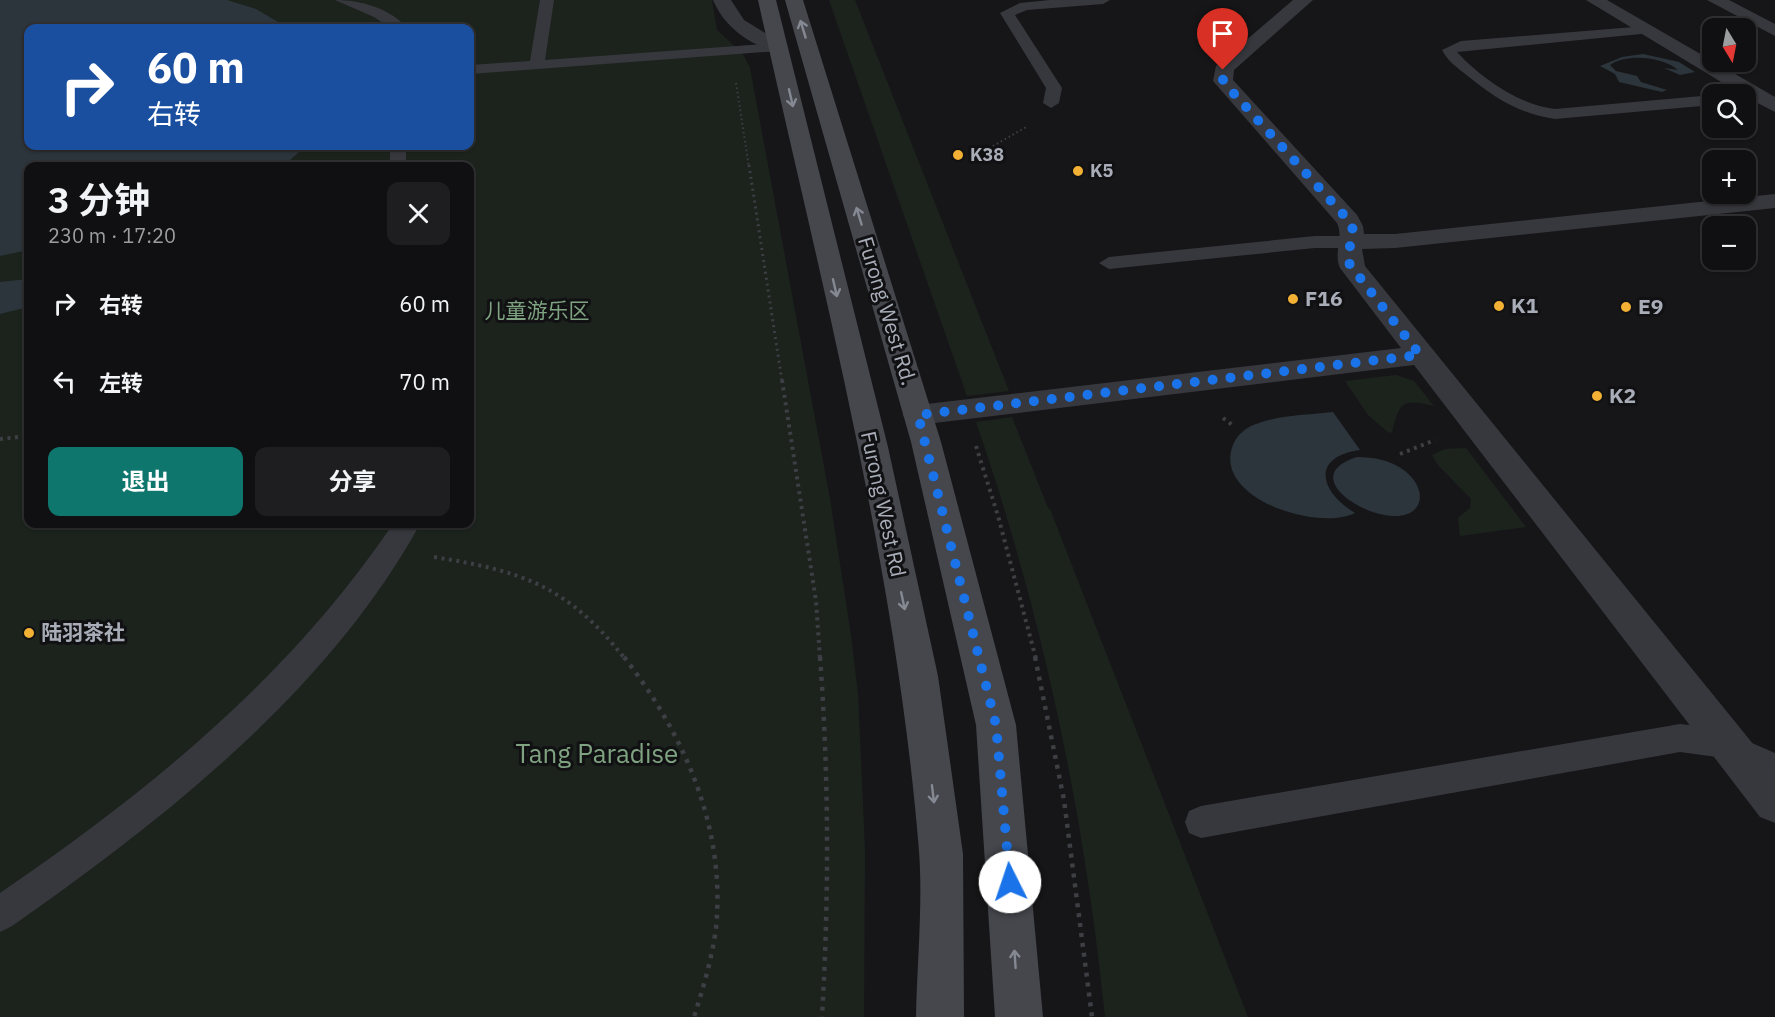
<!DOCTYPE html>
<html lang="zh">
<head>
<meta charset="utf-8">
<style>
	body { margin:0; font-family:"IBM Plex Sans","Noto Sans SC",sans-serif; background:#1e1e20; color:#f1f3f6; height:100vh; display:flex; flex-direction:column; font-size:22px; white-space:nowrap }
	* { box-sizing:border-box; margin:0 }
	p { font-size:20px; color:#9c9d9f }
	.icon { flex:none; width:33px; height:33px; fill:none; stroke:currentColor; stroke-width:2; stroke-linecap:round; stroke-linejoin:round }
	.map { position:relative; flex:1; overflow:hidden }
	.panel { position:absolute; left:24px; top:162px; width:450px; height:366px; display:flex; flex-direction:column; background:#101012; border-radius:12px; box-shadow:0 2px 4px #0004,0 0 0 2px #303032 }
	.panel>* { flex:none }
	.guide { position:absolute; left:24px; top:24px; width:450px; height:126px; border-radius:12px; box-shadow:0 2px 4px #0004,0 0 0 2px #303032; background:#1a4fa0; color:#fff; overflow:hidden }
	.needle { width:39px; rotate:170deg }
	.fabs { position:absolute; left:1702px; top:18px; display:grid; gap:12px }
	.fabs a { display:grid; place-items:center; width:54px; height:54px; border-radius:12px; background:#101012; box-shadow:0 2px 4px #0004,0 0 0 2px #303032; font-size:30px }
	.pin { position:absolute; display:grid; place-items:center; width:51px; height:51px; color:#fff; margin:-62px -26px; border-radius:50% 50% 50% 0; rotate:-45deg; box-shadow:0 0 6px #0007 }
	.pin .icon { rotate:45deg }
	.me { position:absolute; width:66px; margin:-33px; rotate:356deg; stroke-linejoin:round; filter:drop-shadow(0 0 4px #0008) }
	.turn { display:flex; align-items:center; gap:21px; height:126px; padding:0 24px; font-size:27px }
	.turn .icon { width:78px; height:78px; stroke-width:2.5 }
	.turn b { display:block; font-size:42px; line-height:51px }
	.round { display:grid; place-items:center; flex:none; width:63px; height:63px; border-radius:12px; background:#1e1e20 }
	.headline { display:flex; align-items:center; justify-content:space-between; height:102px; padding:0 24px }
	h1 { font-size:36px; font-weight:700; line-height:45px }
	.primary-button { display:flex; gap:12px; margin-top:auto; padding:12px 24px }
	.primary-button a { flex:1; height:69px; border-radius:12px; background:#0f766e; color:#fff; font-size:24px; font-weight:700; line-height:69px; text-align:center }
	.primary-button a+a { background:#1e1e20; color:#f1f3f6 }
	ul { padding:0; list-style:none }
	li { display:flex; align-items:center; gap:18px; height:78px; padding:0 24px }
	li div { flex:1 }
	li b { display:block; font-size:22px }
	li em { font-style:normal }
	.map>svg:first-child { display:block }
	.green { fill:#1c231d; fill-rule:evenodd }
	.water { fill:#2c353c }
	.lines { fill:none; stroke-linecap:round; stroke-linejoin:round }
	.path-far3 { stroke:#3d3f44; stroke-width:2; stroke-dasharray:1.5 3; stroke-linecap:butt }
	.path-far2 { stroke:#3d3f44; stroke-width:3; stroke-dasharray:2 4; stroke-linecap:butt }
	.path-far1 { stroke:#3d3f44; stroke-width:4; stroke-dasharray:3 4.5; stroke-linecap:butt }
	.path { stroke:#3d3f44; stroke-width:4.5; stroke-dasharray:4 6; stroke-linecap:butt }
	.service { fill:#37383d; fill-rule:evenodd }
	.minor { fill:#37383d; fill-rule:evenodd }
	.secondary { fill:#45474d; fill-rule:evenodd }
	.oneway { stroke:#858993 }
	.route { stroke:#1a73e8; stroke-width:10; stroke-dasharray:0 18 }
	.poi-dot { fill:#f2b134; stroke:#111113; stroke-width:2 }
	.labels { text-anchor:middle; stroke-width:6; stroke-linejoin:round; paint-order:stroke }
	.far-poi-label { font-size:18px; font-weight:bold; fill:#a8adb8; stroke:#111113; text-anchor:start }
	.poi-label { font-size:21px; font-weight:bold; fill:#a8adb8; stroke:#111113; text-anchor:start }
	.park-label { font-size:21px; fill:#7fa381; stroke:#111113 }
	.street-label { font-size:21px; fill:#a8adb8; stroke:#111113 }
	.near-park-label { font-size:26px; fill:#7fa381; stroke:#111113 }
</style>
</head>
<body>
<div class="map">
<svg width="1775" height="1017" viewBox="0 0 1775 1017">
	<rect width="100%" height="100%" fill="#161618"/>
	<g class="green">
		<path d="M0 0H712L717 30 743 54 750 68 830 499 851 635 858 694 865 849 864 1017H0ZM28 28H470V146H28ZM28 166H470V524H28Z"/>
		<path d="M829 0H855L1009 391 967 396Z"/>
		<path d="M1396 375 1414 381 1434 406C1400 398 1400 403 1392 432L1389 433 1368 415 1345 381Z"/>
		<path d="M1012 417 1048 508 1050 509 1248 1017H1105C1084 812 1043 616 976 422Z"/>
		<path d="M1466 448 1526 527 1460 536 1458 518 1470 508 1471 499 1438 465 1432 455 1445 449Z"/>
	</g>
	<g class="water">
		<path d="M0 0H227L256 9 288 28H28V146H306L283 166H28V250L0 256Z"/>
		<path d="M1643 54 1679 62 1695 72 1680 75 1664 68 1678 70C1663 57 1627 53 1610 65L1616 71 1637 76 1641 82 1667 90 1662 92 1619 82 1615 74 1600 66 1622 57Z"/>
		<path d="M28 279V307L0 314V282Z"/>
		<path d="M1333 412 1360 450C1310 457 1320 492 1355 513 1316 532 1212 497 1233 445 1236 437 1243 430 1251 426 1275 415 1307 415 1333 412Z"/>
		<path d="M1357 457C1374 457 1391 460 1405 471 1427 488 1426 517 1393 516 1359 515 1300 475 1357 457Z"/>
	</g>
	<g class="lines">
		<g class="path-far3">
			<path d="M736 83 749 167"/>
			<path d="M993 146 1028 126"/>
		</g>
		<path class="path-far2" d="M749 165 782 381"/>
		<g class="path-far1">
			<path d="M782 380 816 601 820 659"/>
			<path d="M1223 418 1235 427"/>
			<path d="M0 439 28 436"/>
			<path d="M976 446 998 516 1036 659"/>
			<path d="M1400 454 1435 440"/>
			<path d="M434 557C522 571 568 586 625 659"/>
		</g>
		<g class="path">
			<path d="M624 657C684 734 726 828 716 928 712 959 703 988 694 1017"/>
			<path d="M820 657C829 777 829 897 822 1017"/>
			<path d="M1035 657 1064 800 1092 1017"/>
		</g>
		<g class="service">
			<path d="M335 0C360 0 390 8 407 28H391L374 17Z"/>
			<path d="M540 0H554L545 60 779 43 786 47 779 51 470 74V65L530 61Z"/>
			<path d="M1050 0H1110L1103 4 1027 10 1015 15 1062 88 1059 103 1051 108 1043 103 1046 88 1000 13 1020 3Z"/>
			<path d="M1646 26 1651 27V33L1457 52C1481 78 1519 105 1555 109L1713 95V105L1555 119C1518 114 1492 96 1464 73 1455 66 1447 60 1442 50L1461 41Z"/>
			<rect x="390" y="146" width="16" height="20"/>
			<path d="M1315 236H1351L1361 242 1351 248H1315L1109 269 1099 263 1109 257Z"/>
			<path d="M393 524H420C329 690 165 819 12 926L0 932V893C152 789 289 677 393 524Z"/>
			<path d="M1680 724 1717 728 1775 753V783L1717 757 1680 752 1201 838 1189 833 1185 822 1189 811 1201 806Z"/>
		</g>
		<g class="minor">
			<path d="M713 0H731L744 20 788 47 779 53C750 45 725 28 713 0Z"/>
			<path d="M1293 0H1313L1234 70 1233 80 1357 215 1363 226 1364 234H1395L1775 194V208L1395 248 1362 249 1365 266 1775 771V823L1760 817 1414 365 918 425 907 422 903 415 907 408 918 405 1401 348 1340 268C1333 252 1344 238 1337 223L1213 81 1216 66Z"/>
			<path d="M1586 0H1607L1775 97V112L1746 97V94H1741Z"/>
			<path d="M1707 0H1729L1775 24V36Z"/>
		</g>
		<g class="secondary">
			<path d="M758 0H776L888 447 938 676 963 854 964 1017H916C917 965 923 902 919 851 896 565 820 280 758 0Z"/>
			<path d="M785 0H803L941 442 1016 725 1043 1017H995L976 725 911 442Z"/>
		</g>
	</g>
	<defs><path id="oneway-shaft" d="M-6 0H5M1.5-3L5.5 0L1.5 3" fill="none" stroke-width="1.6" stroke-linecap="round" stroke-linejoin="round" transform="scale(1.5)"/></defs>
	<g class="oneway">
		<use href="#oneway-shaft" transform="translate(803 29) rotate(-107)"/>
		<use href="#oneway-shaft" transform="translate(791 98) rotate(77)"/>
		<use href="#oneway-shaft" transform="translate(859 216) rotate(-107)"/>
		<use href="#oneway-shaft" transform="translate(835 288) rotate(77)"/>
		<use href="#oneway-shaft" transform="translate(903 601) rotate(78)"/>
		<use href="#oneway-shaft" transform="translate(933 794) rotate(83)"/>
		<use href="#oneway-shaft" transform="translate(1015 959) rotate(-94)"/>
	</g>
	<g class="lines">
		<path class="route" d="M1010 882 996 725 918 415 1420 355 1350 265C1344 250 1357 238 1351 223L1227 86 1223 81V70"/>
	</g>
	<g class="poi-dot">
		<circle cx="958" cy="155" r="6"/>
		<circle cx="1078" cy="171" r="6"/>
		<circle cx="1293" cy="299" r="6"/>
		<circle cx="1499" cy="306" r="6"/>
		<circle cx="1626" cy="307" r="6"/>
		<circle cx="1597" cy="396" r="6"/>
		<circle cx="29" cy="633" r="6"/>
	</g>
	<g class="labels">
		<g class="far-poi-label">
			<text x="970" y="161">K38</text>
			<text x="1090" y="177">K5</text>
		</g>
		<g class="poi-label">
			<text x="1305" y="306">F16</text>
			<text x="1511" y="313">K1</text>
			<text x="1638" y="314">E9</text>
			<text x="1609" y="403">K2</text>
			<text x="41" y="640">陆羽茶社</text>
		</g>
		<g class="park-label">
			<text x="537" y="318">儿童游乐区</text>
		</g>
		<g class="street-label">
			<text transform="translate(887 311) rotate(73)" y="7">Furong West Rd.</text>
			<text transform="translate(883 504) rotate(78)" y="7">Furong West Rd</text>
		</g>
		<g class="near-park-label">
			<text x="597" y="763">Tang Paradise</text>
		</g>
	</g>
</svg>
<div class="fabs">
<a><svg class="needle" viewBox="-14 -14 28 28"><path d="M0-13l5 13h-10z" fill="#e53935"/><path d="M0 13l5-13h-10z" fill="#9c9d9f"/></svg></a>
<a><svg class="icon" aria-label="search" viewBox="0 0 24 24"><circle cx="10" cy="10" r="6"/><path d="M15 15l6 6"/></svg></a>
<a>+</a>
<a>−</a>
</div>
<div class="pin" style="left:1223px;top:70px;background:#d93025"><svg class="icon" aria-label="arrive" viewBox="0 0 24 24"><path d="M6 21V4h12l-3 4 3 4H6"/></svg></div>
<svg class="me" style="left:1010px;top:882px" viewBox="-20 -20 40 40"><circle r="19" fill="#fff"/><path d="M0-13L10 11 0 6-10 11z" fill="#1a73e8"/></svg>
<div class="guide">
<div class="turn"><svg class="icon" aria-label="right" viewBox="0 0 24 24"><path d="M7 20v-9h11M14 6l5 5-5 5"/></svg><div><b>60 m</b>右转</div></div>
</div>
<section class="panel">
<div class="headline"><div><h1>3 分钟</h1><p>230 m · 17:20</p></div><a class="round"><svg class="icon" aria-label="close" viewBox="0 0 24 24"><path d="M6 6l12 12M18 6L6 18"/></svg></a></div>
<ul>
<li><svg class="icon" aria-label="right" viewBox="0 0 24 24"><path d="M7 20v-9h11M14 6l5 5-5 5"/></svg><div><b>右转</b></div><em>60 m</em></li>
<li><svg class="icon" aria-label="left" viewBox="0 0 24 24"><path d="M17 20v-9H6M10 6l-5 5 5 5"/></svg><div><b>左转</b></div><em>70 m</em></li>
</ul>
<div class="primary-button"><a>退出</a><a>分享</a></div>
</section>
</div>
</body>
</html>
